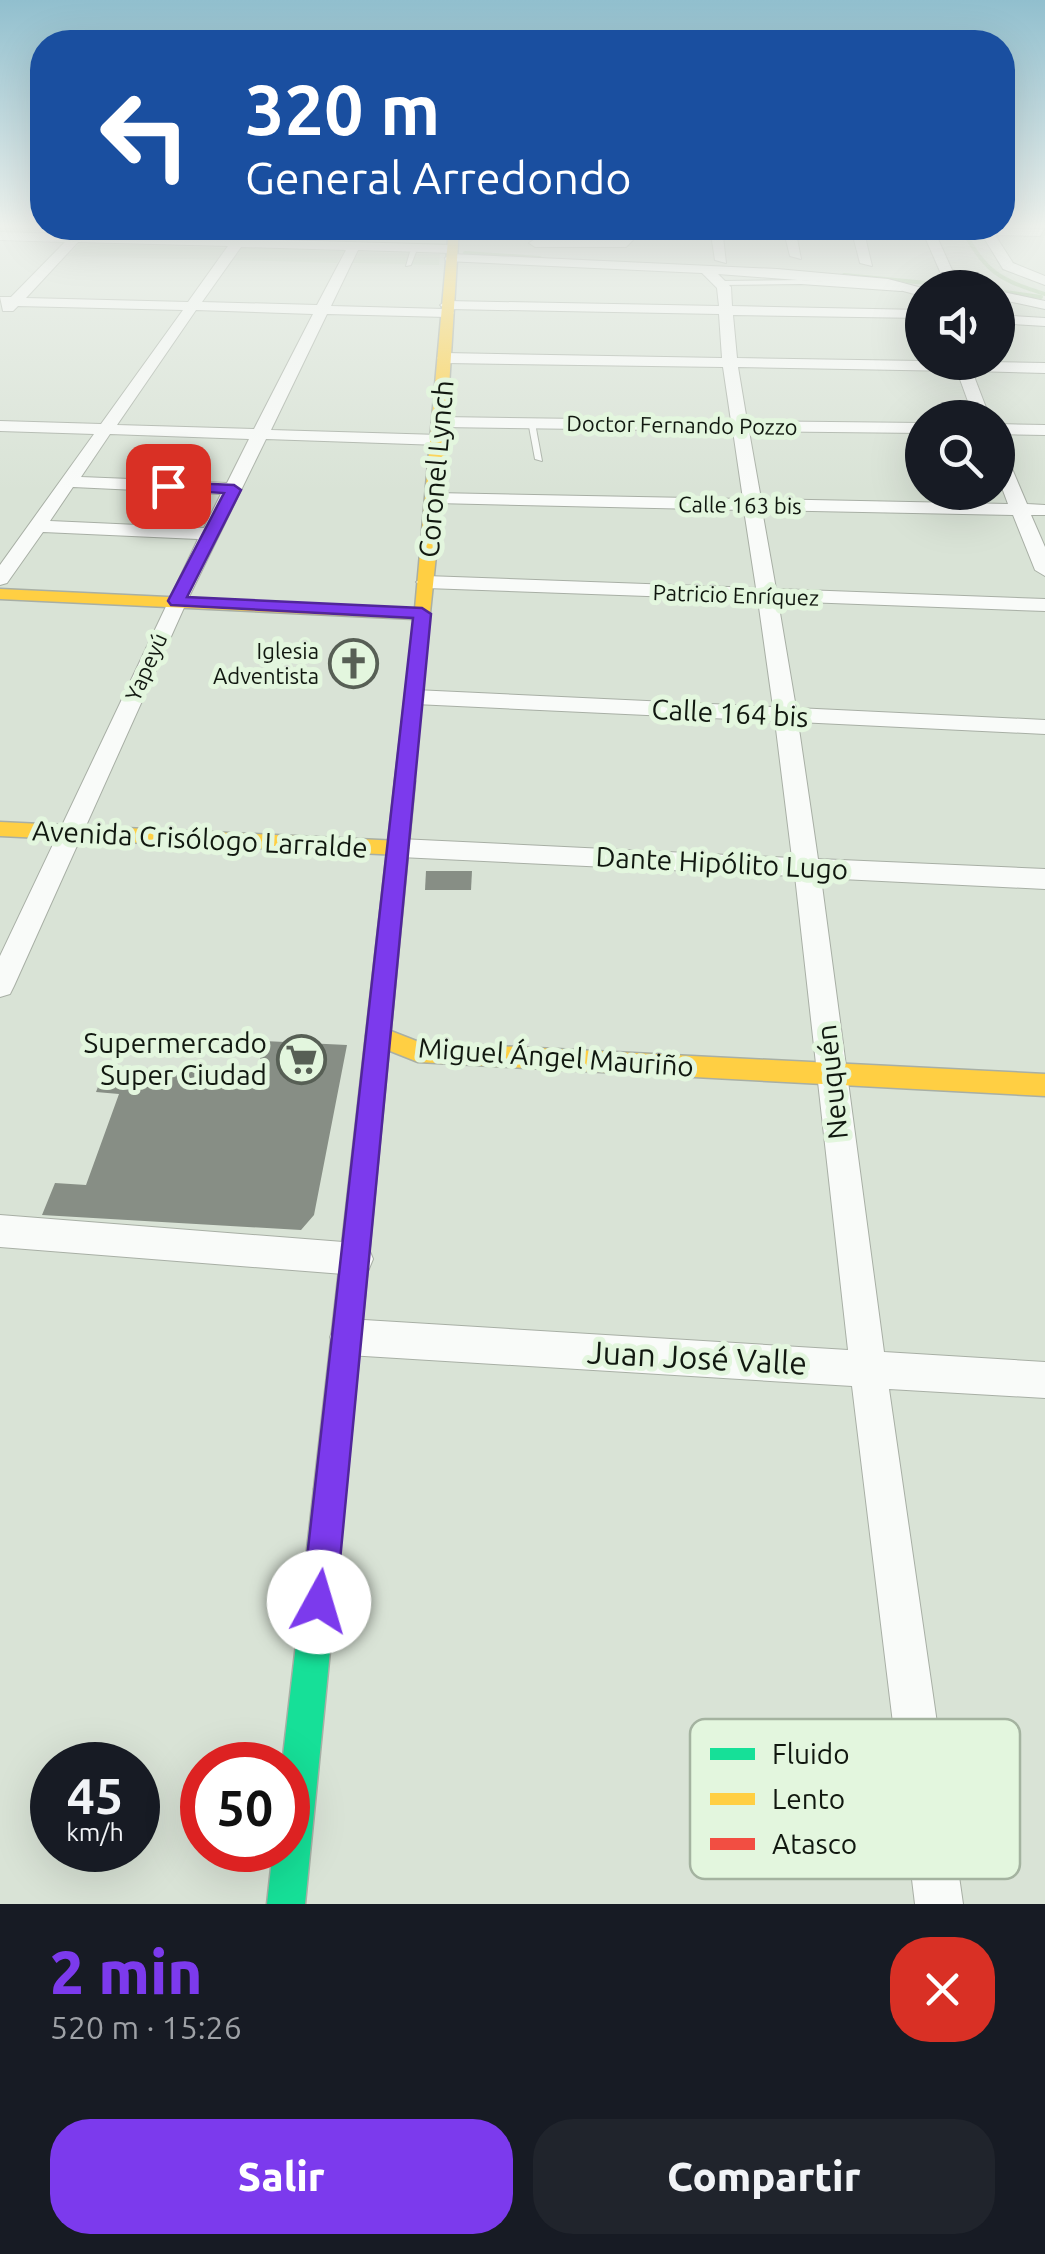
<!DOCTYPE html>
<html lang="es">
<head>
<meta charset="utf-8">
<style>
	body { margin:0; font-family:Ubuntu,sans-serif; background:#20242c; color:#f1f3f6; height:100vh; display:flex; flex-direction:column; font-size:38px; white-space:nowrap }
	* { box-sizing:border-box; margin:0 }
	p { font-size:32px; color:#9ea1a6 }
	.icon { flex:none; width:55px; height:55px; fill:none; stroke:currentColor; stroke-width:2; stroke-linecap:round; stroke-linejoin:round }
	.map { position:relative; height:1904px; overflow:hidden }
	.details { display:flex; flex-direction:column; background:#171b24; flex:1 }
	.details>* { flex:none }
	.guide { position:absolute; left:30px; top:30px; width:985px; height:210px; border-radius:40px; box-shadow:0 10px 40px #0002; background:#1a4fa0; color:#fff; overflow:hidden }
	.controls { position:absolute; left:905px; top:270px; display:grid; gap:20px }
	.controls a { display:grid; place-items:center; width:110px; height:110px; border-radius:50%; background:#171b24; box-shadow:0 10px 40px #0002; font-size:50px }
	.speed { position:absolute; left:30px; top:1742px; display:flex; gap:20px; font-size:50px; font-weight:700; text-align:center }
	.speed>* { display:grid; place-content:center; width:130px; height:130px; border-radius:50%; background:#171b24; box-shadow:0 10px 40px #0002; line-height:1 }
	.speed small { font-size:25px; font-weight:400 }
	.speed .limit { border:15px solid #d22; background:#fff; color:#111 }
	.pin { position:absolute; display:grid; place-items:center; width:85px; height:85px; color:#fff; margin:-42px; border-radius:20px; box-shadow:0 5px 15px #0006 }
	.me { position:absolute; width:110px; margin:-55px; rotate:6deg; stroke-linejoin:round; filter:drop-shadow(0 0 8px #0008) }
	.turn { display:flex; align-items:center; gap:35px; height:210px; padding:0 50px; font-size:45px }
	.turn .icon { width:130px; height:130px; stroke-width:2.5 }
	.turn b { display:block; font-size:70px; line-height:85px }
	.round { display:grid; place-items:center; flex:none; width:105px; height:105px; border-radius:40px; background:#20242c }
	.summary { display:flex; align-items:center; justify-content:space-between; height:170px; padding:0 50px }
	h1 { font-size:60px; font-weight:800; line-height:75px; color:#7c3aed }
	.button { display:flex; gap:20px; margin-top:auto; padding:20px 50px }
	.button a { flex:1; height:115px; border-radius:40px; background:#7c3aed; color:#fff; font-size:40px; font-weight:800; line-height:115px; text-align:center }
	.button a+a { background:#20242c; color:#f1f3f6 }
	.map>svg:first-child { display:block }
	.green { fill:#c7dac2 }
	.lines { fill:none; stroke-linecap:round; stroke-linejoin:round }
	.stream { stroke:#b0cfa7; stroke-width:4 }
	.building { fill:#878e85 }
	.lane-casing { stroke:#a8afa5; stroke-width:2 }
	.street-casing { stroke:#a8afa5; stroke-width:2 }
	.fast-casing { stroke:#a8afa5; stroke-width:3 }
	.slow-casing { stroke:#a8afa5; stroke-width:3 }
	.jam-casing { stroke:#a8afa5; stroke-width:3 }
	.lane { fill:#f9fbf9; fill-rule:evenodd }
	.street { fill:#f9fbf9; fill-rule:evenodd }
	.fast { fill:#16e098; fill-rule:evenodd }
	.slow { fill:#ffcf43; fill-rule:evenodd }
	.jam { fill:#f24e42; fill-rule:evenodd }
	.route { fill:#7c3aed; stroke:#51269a; stroke-width:2.5 }
	.labels { text-anchor:middle; stroke-width:10; stroke-linejoin:round; paint-order:stroke }
	.far-street-label { font-size:22px; fill:#111810; stroke:#e3f6de }
	.far-poi-label { font-size:22px; fill:#111810; stroke:#e3f6de; text-anchor:end }
	.street-label { font-size:28px; fill:#111810; stroke:#e3f6de }
	.poi-label { font-size:28px; fill:#111810; stroke:#e3f6de; text-anchor:end }
	.near-street-label { font-size:32px; fill:#111810; stroke:#e3f6de }
	.key { fill:#e3f6de; stroke:#a4b3a0; stroke-width:2.5 }
	.key-label { font-size:28px; fill:#111810 }
</style>
</head>
<body>
<div class="map">
<svg width="1045" height="1904" viewBox="0 0 1045 1904">
	<rect width="100%" height="100%" fill="#d9e3d6"/>
	<g class="green">
		<path d="M80 243 227 248 218 260 67 256Z"/>
		<path d="M241 248 344 251 337 263 233 260Z"/>
		<path d="M359 252 440 254 439 265 352 263Z"/>
	</g>
	<g class="lines">
		<g class="stream">
			<path d="M962 228C984 271 999 280 1045 294"/>
			<path d="M465 253 540 258"/>
			<path d="M844 275 978 288"/>
			<path d="M998 291 1041 297"/>
		</g>
	</g>
	<g class="building">
		<path d="M426 871H472L471 890H425Z"/>
		<path d="M264 1041 347 1045 314 1215 301 1230 42 1215 55 1183 86 1185 119 1094 96 1092 106 1066 257 1073Z"/>
	</g>
	<g class="lines">
		<defs>
			<g id="lane">
				<path d="M413 250 416 252 411 265 406 266 410 252Z"/>
				<path d="M801 280 901 287 904 289 901 291 801 284 723 285 720 283 723 281Z"/>
				<path d="M528 421 535 423 542 461 535 459Z"/>
			</g>
			<g id="street">
				<path d="M78 228H86L85 235 233 239 244 229 250 233 246 239 452 245 458 249 452 253 358 250 331 306 445 309 440 305 447 301 719 306 717 288 702 273 446 261 445 258 451 254 777 269 888 279 922 288V296L888 287 718 274 731 287 732 306 922 310V318L733 315 737 358 1045 363V373L972 371 990 418H974L957 371 738 367 747 421 922 423V433L749 431 761 499 1008 504 998 477V452L1007 457 1027 504 1045 505V515H1031L1045 547V576L1035 570 1013 515 762 510 776 589 1045 599V611L778 601 796 708 1045 720V734L798 722 818 859 1045 869V889L821 878 884 1352 1045 1362V1398L889 1389 963 1904H915L852 1386 348 1355 335 1350 330 1337 335 1324 348 1319 848 1350 795 876 400 857 391 854 387 848 391 842 400 839 792 858 775 721 415 704 404 697 415 690 773 707 758 600 426 588 416 582 426 576 756 588 744 510 435 503 426 498 435 493 743 499 733 431 441 427 433 422 441 417 731 421 723 367 445 363 437 358 445 353 722 358 719 314 449 309 454 313 447 317 327 314 271 430 440 435 448 440 440 445 266 439 187 601 14 986 10 994 0 997V956L198 539 43 532 7 583 0 585V565L94 434 0 431V421L101 424 183 310 18 306 13 311H3L0 297H11L65 242 0 240V232L72 234ZM78 242 228 246 188 302 26 298ZM241 247 346 250 317 305 202 302ZM196 310 313 314 254 429 117 425ZM110 434 249 439 227 483 81 477ZM73 487 221 494 204 528 50 521Z"/>
				<path d="M617 228H629L633 240 626 247H535L529 243 535 239 619 240Z"/>
				<path d="M710 228H722L726 263 715 260Z"/>
				<path d="M783 228H795L801 259 790 256Z"/>
				<path d="M851 228H863L872 266 860 263Z"/>
				<path d="M921 228H933L952 270 984 279V288H970L972 284 942 276Z"/>
				<path d="M978 228 1044 229 1040 236 995 235 1013 263 1045 276V285L1003 269Z"/>
				<path d="M998 291 1045 301V309L998 299Z"/>
				<path d="M998 315 1045 318V326L998 323Z"/>
				<path d="M998 424 1045 425V435L998 434Z"/>
				<path d="M0 1215 356 1243 368 1247 373 1259 368 1271 356 1275 0 1247Z"/>
			</g>
			<path id="fast" d="M330 1473 341 1478 346 1489 305 1904H267L273 1850H288V1765H282L314 1489 319 1478Z"/>
			<g id="slow">
				<path d="M449 228H459L442 498 412 786H398L395 781 414 619 0 599V589L415 609Z"/>
				<path d="M0 822 400 841 410 848 400 855 0 836Z"/>
				<path d="M378 1026 419 1042 1045 1074V1096L418 1062 370 1043 366 1036 370 1029Z"/>
			</g>
			<path id="jam" d="M405 774 415 781 346 1489 341 1500 330 1505 319 1500 314 1489 395 781Z"/>
		</defs>
		<use href="#lane" class="lane-casing"/>
		<use href="#street" class="street-casing"/>
		<use href="#fast" class="fast-casing"/>
		<use href="#slow" class="slow-casing"/>
		<use href="#jam" class="jam-casing"/>
		<use href="#lane" class="lane"/>
		<use href="#street" class="street"/>
		<use href="#fast" class="fast"/>
		<use href="#slow" class="slow"/>
		<use href="#jam" class="jam"/>
	</g>
	<linearGradient id="sky" x2="0" y2="1"><stop stop-color="#91bfce"/><stop offset="0.46" stop-color="#eef2ed"/><stop offset="1" stop-color="#eef2ed" stop-opacity="0"/></linearGradient>
	<rect width="1045" height="491" fill="url(#sky)"/>
	<path class="route" d="M168 482 234 485 241 490 187 597 422 608 431 614 336 1602 331 1614 319 1619 307 1614 302 1602 413 618 171 605 168 601 224 493 163 489V483Z"/>
	<defs>
		<symbol id="church-ring" viewBox="-11 -11 22 22"><circle r="9.5" fill="#e3f6de" stroke="#575f55" stroke-width="1.5"/><path d="M-1.2-6h2.4v3.5h3.3v2.4h-3.3V6h-2.4V-.1h-3.3v-2.4h3.3Z" fill="#575f55"/></symbol>
		<symbol id="supermarket-ring" viewBox="-11 -11 22 22"><circle r="9.5" fill="#e3f6de" stroke="#575f55" stroke-width="1.5"/><path d="M-6-5.5h2.5l.6 2H6L4.5 2H-2.5L-4.4-4H-6ZM-1.5 3.2a1.3 1.3 0 1 0 .1 0ZM3 3.2a1.3 1.3 0 1 0 .1 0Z" fill="#575f55"/></symbol>
	</defs>
	<g fill-rule="evenodd">
		<use href="#church-ring" x="326" y="636" width="55" height="55"/>
		<use href="#supermarket-ring" x="274" y="1032" width="55" height="55"/>
	</g>
	<g class="labels">
		<g class="far-street-label">
			<text transform="translate(682 425) rotate(1)" y="8">Doctor Fernando Pozzo</text>
			<text transform="translate(740 505) rotate(1)" y="8">Calle 163 bis</text>
			<text transform="translate(736 595) rotate(2)" y="8">Patricio Enríquez</text>
			<text transform="translate(146 667) rotate(-66)" y="8">Yapeyú</text>
		</g>
		<g class="far-poi-label">
			<text x="319" y="659">Iglesia<tspan x="319" dy="25">Adventista</tspan></text>
		</g>
		<g class="street-label">
			<text transform="translate(436 469) rotate(-85)" y="10">Coronel Lynch</text>
			<text transform="translate(730 713) rotate(3)" y="10">Calle 164 bis</text>
			<text transform="translate(200 839) rotate(3)" y="10">Avenida Crisólogo Larralde</text>
			<text transform="translate(722 863) rotate(3)" y="10">Dante Hipólito Lugo</text>
			<text transform="translate(556 1057) rotate(4)" y="10">Miguel Ángel Mauriño</text>
			<text transform="translate(832 1082) rotate(-96)" y="10">Neuquén</text>
		</g>
		<g class="poi-label">
			<text x="267" y="1053">Supermercado<tspan x="267" dy="32">Super Ciudad</tspan></text>
		</g>
		<g class="near-street-label">
			<text transform="translate(697 1358) rotate(3)" y="11">Juan José Valle</text>
		</g>
	</g>
	<rect x="690" y="1719" width="330" height="160" rx="15" class="key"/>
	<rect x="710" y="1748" width="45" height="12" fill="#16e098"/>
	<rect x="710" y="1793" width="45" height="12" fill="#ffcf43"/>
	<rect x="710" y="1838" width="45" height="12" fill="#f24e42"/>
	<g class="key-label">
		<text x="772" y="1764">Fluido</text>
		<text x="772" y="1809">Lento</text>
		<text x="772" y="1854">Atasco</text>
	</g>
</svg>
<div class="controls">
<a><svg class="icon" aria-label="sound" viewBox="0 0 24 24"><path d="M4 9h4l5-4v14l-5-4H4zM17 9q2 3 0 6"/></svg></a>
<a><svg class="icon" aria-label="search" viewBox="0 0 24 24"><circle cx="10" cy="10" r="6"/><path d="M15 15l6 6"/></svg></a>
</div>
<div class="speed"><div>45<small>km/h</small></div><div class="limit">50</div></div>
<div class="pin" style="left:168px;top:486px;background:#d93025"><svg class="icon" aria-label="arrive" viewBox="0 0 24 24"><path d="M6 21V4h12l-3 4 3 4H6"/></svg></div>
<svg class="me" style="left:319px;top:1602px" viewBox="-20 -20 40 40"><circle r="19" fill="#fff"/><path d="M0-13L10 11 0 6-10 11z" fill="#7c3aed"/></svg>
<div class="guide">
<div class="turn"><svg class="icon" aria-label="left" viewBox="0 0 24 24"><path d="M17 20v-9H6M10 6l-5 5 5 5"/></svg><div><b>320 m</b>General Arredondo</div></div>
</div>
</div>
<section class="details">
<div class="summary"><div><h1>2 min</h1><p>520 m · 15:26</p></div><a class="round" style="background:#d93025;color:#fff"><svg class="icon" aria-label="close" viewBox="0 0 24 24"><path d="M6 6l12 12M18 6L6 18"/></svg></a></div>
<div class="button"><a>Salir</a><a>Compartir</a></div>
</section>
</body>
</html>
